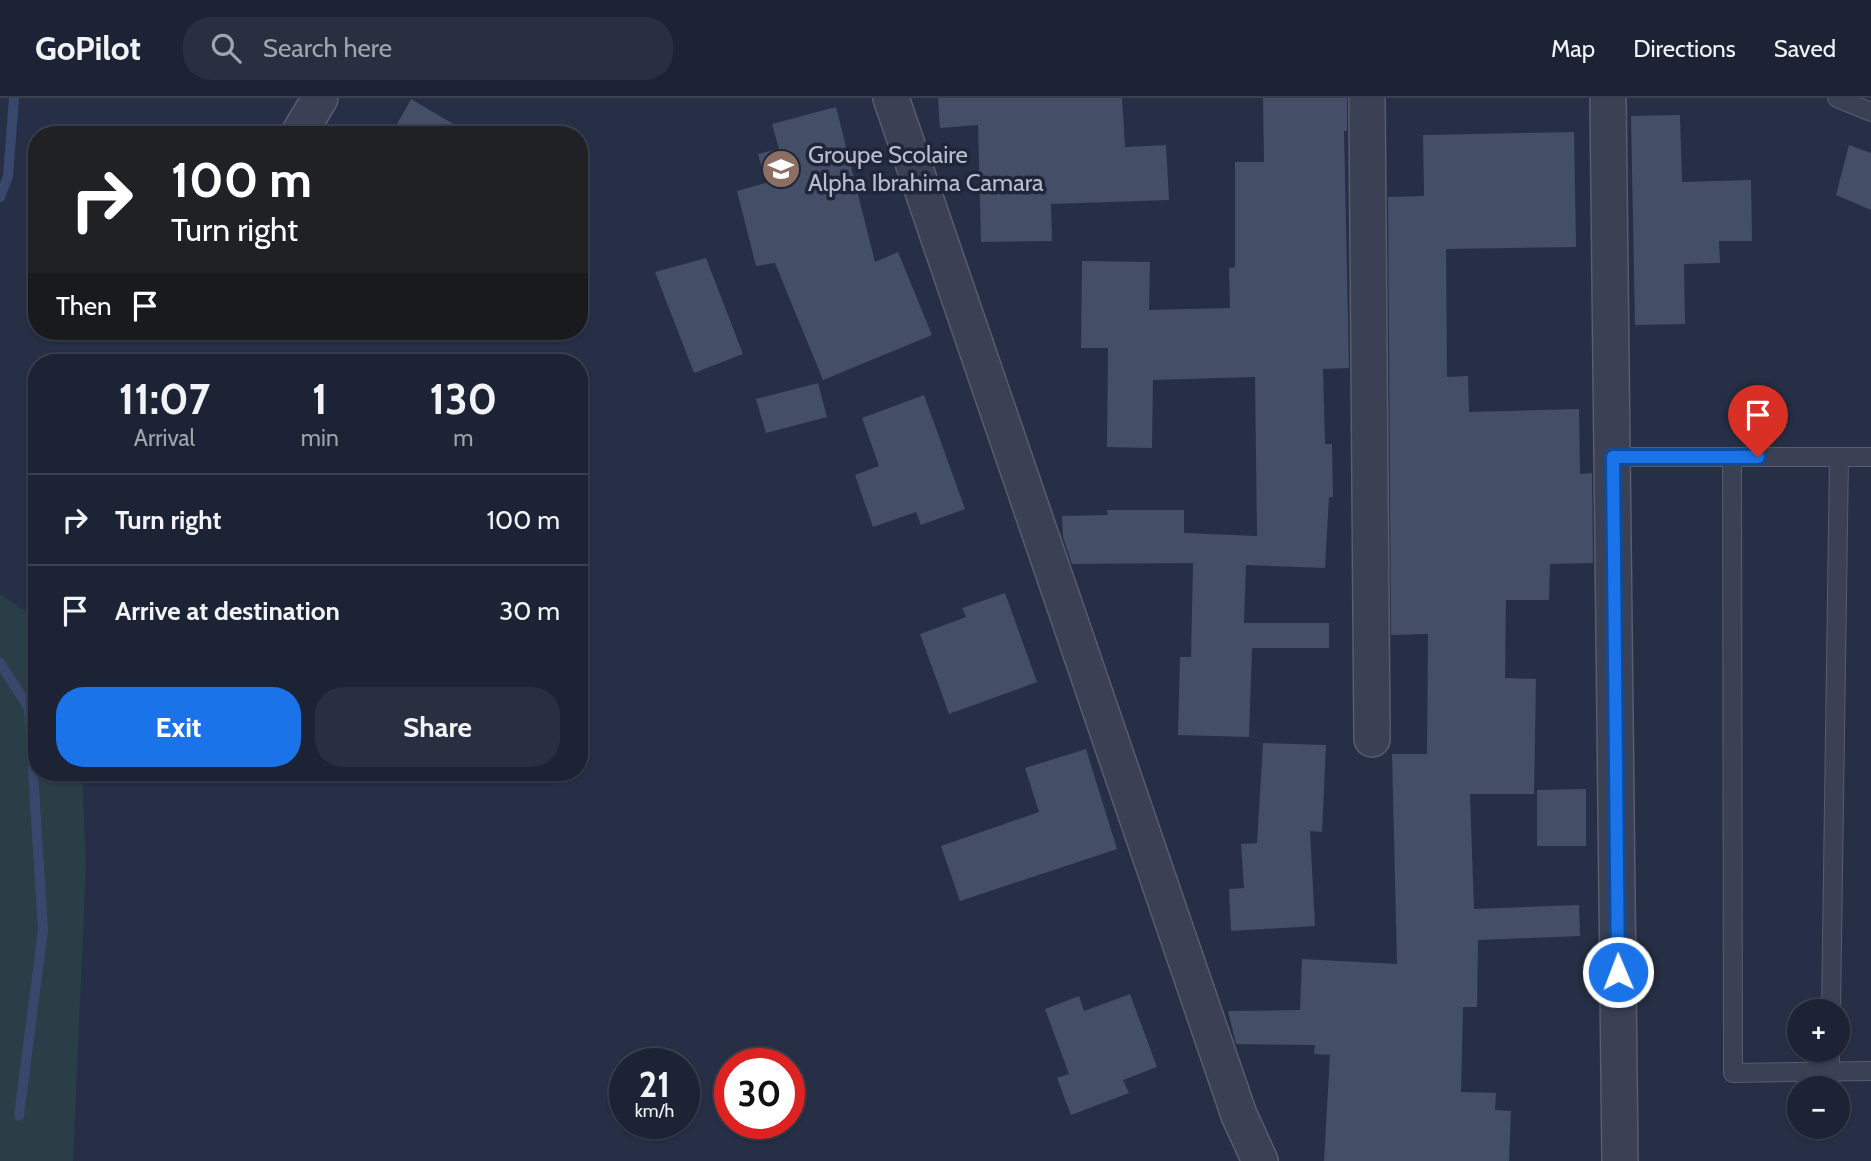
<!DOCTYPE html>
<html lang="en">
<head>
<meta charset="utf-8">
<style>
	body { margin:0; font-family:Cabin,sans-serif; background:#292f40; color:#f1f3f6; height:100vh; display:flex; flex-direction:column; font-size:26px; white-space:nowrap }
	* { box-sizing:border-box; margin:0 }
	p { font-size:23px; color:#a0a4ac }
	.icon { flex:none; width:38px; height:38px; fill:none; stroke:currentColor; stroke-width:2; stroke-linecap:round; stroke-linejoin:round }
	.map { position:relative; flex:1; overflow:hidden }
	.sheet { position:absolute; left:28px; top:256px; width:560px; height:427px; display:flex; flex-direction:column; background:#1c2334; border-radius:28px; box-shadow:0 2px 5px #0004,0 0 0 2px #3a404f }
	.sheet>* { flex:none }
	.banner { position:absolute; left:28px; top:28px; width:560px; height:214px; border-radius:28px; box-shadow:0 2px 5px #0004,0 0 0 2px #3a404f; background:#202124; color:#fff; overflow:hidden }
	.buttons { position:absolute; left:1787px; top:901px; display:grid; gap:14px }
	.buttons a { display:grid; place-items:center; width:63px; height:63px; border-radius:50%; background:#1c2334; box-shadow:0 2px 5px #0004,0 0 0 2px #3a404f; font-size:35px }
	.speed { position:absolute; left:609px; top:950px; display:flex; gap:14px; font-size:35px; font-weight:700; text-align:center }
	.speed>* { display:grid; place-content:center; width:91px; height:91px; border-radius:50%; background:#1c2334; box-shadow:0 2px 5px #0004,0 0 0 2px #3a404f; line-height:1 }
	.speed small { font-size:18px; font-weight:400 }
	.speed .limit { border:10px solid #d22; background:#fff; color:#111 }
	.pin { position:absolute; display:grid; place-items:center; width:60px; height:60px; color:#fff; margin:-72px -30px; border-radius:50% 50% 50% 0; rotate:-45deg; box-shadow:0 0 7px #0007 }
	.pin .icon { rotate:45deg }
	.me { position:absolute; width:77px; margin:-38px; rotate:359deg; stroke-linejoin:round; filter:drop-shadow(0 0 5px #0008) }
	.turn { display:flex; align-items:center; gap:24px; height:147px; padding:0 28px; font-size:32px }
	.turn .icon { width:91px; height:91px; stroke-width:2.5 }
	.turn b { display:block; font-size:49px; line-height:60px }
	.then { display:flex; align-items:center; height:66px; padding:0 28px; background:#0003; gap:14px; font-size:26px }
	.eta { display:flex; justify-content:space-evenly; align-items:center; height:119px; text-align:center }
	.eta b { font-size:42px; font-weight:700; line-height:49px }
	.cta { display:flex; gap:14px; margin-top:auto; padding:14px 28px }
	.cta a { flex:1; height:80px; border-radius:28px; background:#1a73e8; color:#fff; font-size:28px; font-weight:700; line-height:80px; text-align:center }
	.cta a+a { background:#292f40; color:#f1f3f6 }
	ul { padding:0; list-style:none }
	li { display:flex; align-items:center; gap:21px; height:91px; padding:0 28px; border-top:2px solid #3a404f }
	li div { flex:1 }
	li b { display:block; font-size:26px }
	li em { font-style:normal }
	header { display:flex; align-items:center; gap:42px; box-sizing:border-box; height:98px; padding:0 35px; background:#1c2334; border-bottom:2px solid #3a404f }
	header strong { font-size:33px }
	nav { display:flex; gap:38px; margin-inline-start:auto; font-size:24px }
	.search { width:490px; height:63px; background:#292f40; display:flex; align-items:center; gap:18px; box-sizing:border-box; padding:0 24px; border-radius:28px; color:#a0a4ac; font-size:26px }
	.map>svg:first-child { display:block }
	.green { fill:#293e46 }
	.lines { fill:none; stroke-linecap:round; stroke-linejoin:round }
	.stream { stroke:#3a476d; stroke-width:10 }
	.building { fill:#454e67 }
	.service-casing { stroke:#575c6f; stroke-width:20 }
	.minor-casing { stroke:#575c6f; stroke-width:38 }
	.service { stroke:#3b4155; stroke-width:18 }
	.minor { stroke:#3b4155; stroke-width:35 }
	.route-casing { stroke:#114b97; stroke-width:18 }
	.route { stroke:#1a73e8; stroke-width:12 }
	.labels { text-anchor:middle; stroke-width:7; stroke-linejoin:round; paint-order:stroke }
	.poi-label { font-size:24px; fill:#b9bdce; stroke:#1f263a; text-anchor:start }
</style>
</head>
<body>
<header>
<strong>GoPilot</strong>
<div class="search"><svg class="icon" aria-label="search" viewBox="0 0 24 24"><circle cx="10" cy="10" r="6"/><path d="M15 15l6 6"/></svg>Search here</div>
<nav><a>Map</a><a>Directions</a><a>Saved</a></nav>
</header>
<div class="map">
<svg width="1871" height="1063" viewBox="0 0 1871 1063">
	<rect width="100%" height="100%" fill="#262f45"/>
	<path class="green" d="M0 496 37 521V674H82L86 769 73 1063H0Z"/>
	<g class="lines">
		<g class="stream">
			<path d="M0 99 8 78 14 0"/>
			<path d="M0 565 29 610 43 832 19 1018"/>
		</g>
	</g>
	<g class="building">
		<path d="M938 0H1122L1125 49 1166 47 1169 102 1051 106 1052 143 981 144 978 27 940 30Z"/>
		<path d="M1263 0H1347V33H1344L1349 270 1323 271 1325 346H1332L1333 399H1329L1325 470 1246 467 1244 525H1329V550H1252L1249 639 1178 637 1180 559H1191L1193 465 1072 466 1063 439 1062 418 1108 417 1107 412H1184V435L1257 438 1255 279 1153 282 1152 350 1107 349 1108 250H1081L1082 163 1150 164 1149 212 1230 210 1229 170 1235 169V64H1264Z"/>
		<path d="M411 1 472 37H391Z"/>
		<path d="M836 9 875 164 898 154 932 237 823 282 775 165 756 168 737 93 766 85 758 56 779 51 772 26Z"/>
		<path d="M1680 17 1682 84 1751 82 1752 143H1719L1720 165 1684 166 1685 226 1635 227 1631 18Z"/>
		<path d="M1574 34 1576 149 1446 151 1447 279 1468 278 1469 314 1579 311 1580 376 1592 375 1593 465 1550 466 1549 502H1506L1505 580 1536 581 1534 696H1470L1474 811 1579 807 1580 838 1478 842 1477 909H1463L1461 994 1496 995 1495 1012 1511 1013 1509 1063H1324L1330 957 1314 956 1315 947 1236 946 1228 913 1300 912 1302 861 1397 866 1392 656H1427L1428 536 1391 537 1388 99 1424 98 1423 37Z"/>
		<path d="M1849 47 1871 55V112L1836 97Z"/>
		<path d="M706 160 743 256 694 275 655 174Z"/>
		<path d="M818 285 827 319 766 335 756 301Z"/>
		<path d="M924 297 965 411 921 427 916 414 873 429 855 377 879 368 862 320Z"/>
		<path d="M1005 495 1037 584 949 616 920 536 966 519 962 510Z"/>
		<path d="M1263 645 1326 647 1322 734 1310 733 1315 828 1231 833 1229 791 1244 790 1241 746 1257 745Z"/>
		<path d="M1086 651 1117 751 960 803 941 748 1039 714 1025 670Z"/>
		<path d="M1586 691V748H1537V692Z"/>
		<path d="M1130 896 1157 969 1123 982 1129 995 1071 1017 1057 980 1069 976 1045 911 1079 898 1084 913Z"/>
	</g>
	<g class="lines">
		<defs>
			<g id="service">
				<path d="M1837 0 1871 14"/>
				<path d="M1613 359H1871"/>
				<path d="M1732 359 1733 975 1871 973"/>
				<path d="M1831 914 1839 359"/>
				<path d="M1830 973V952"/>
			</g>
			<g id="minor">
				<path d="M891 0 1239 1017 1260 1063"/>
				<path d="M1367 0 1372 641"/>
				<path d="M1608 0 1620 1063"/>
				<path d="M298 37 320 0"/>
			</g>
		</defs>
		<use href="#service" class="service-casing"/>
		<use href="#minor" class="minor-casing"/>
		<use href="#service" class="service"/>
		<use href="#minor" class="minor"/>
	</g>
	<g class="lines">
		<defs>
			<path id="route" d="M1618 874 1613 359H1758"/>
		</defs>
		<use href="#route" class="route-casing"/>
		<use href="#route" class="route"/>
	</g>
	<defs>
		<symbol id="school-disc" viewBox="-11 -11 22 22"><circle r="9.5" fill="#8d6e63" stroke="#1f263a"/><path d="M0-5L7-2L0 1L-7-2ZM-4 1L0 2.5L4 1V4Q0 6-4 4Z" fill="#fff"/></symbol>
	</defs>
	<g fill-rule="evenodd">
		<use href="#school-disc" x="759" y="49" width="44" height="44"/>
	</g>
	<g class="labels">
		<g class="poi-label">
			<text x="808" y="65">Groupe Scolaire<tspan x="808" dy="28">Alpha Ibrahima Camara</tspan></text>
		</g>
	</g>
</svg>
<div class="buttons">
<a>+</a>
<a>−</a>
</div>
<div class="speed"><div>21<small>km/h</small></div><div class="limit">30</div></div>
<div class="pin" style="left:1758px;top:359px;background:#d93025"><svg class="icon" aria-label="arrive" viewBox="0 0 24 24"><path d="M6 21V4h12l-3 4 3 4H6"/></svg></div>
<svg class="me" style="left:1618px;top:874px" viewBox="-20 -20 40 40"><circle r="17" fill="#1a73e8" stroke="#fff" stroke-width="3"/><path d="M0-11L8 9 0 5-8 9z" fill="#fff"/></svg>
<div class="banner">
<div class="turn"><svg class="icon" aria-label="right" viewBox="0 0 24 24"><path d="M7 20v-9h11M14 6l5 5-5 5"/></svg><div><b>100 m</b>Turn right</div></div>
<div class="then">Then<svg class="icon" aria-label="arrive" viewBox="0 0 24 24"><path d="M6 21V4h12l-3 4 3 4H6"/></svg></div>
</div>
<section class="sheet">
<div class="eta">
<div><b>11:07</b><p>Arrival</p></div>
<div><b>1</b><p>min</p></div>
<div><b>130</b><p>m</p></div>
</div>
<ul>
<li><svg class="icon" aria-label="right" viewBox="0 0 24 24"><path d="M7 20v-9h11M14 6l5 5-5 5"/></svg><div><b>Turn right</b></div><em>100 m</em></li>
<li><svg class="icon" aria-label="arrive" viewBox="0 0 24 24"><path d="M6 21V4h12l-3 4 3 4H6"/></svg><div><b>Arrive at destination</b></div><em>30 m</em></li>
</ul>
<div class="cta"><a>Exit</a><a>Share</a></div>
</section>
</div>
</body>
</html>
